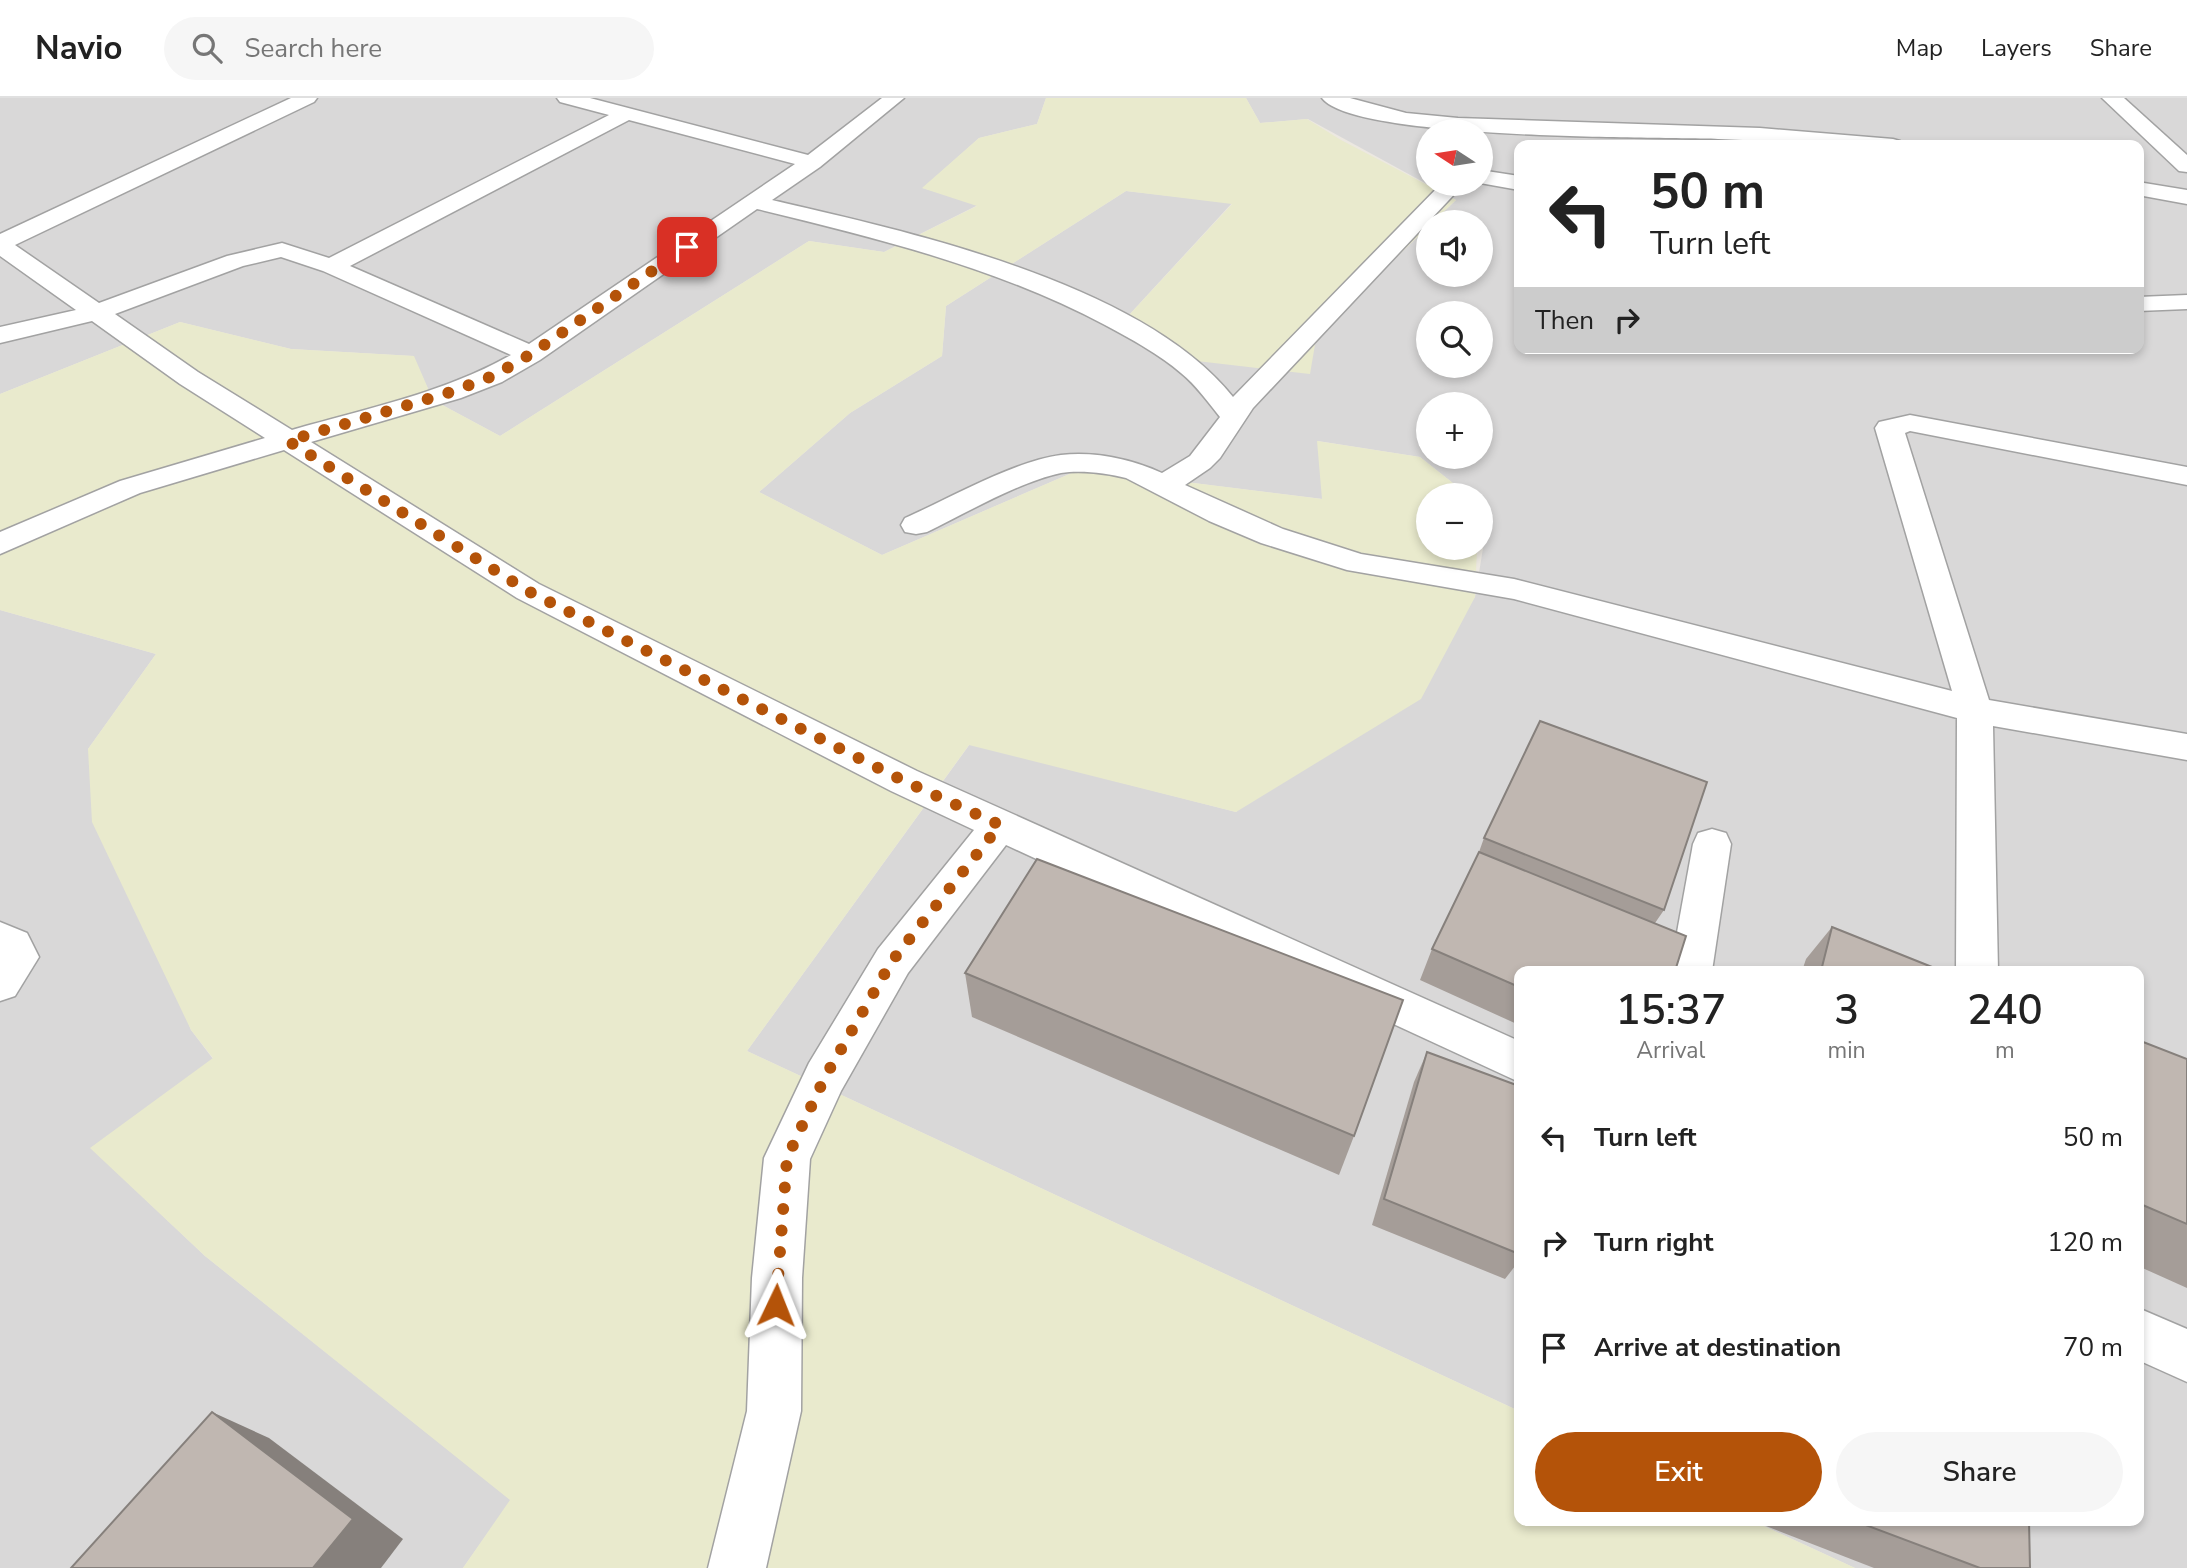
<!DOCTYPE html>
<html lang="en">
<head>
<meta charset="utf-8">
<style>
	body { margin:0; font-family:"Nunito Sans",sans-serif; background:#f6f6f6; color:#222; height:100vh; display:flex; flex-direction:column; font-size:26px; white-space:nowrap }
	* { box-sizing:border-box; margin:0 }
	p { font-size:23px; color:#767676 }
	.icon { flex:none; width:38px; height:38px; fill:none; stroke:currentColor; stroke-width:2; stroke-linecap:round; stroke-linejoin:round }
	.map { position:relative; flex:1; overflow:hidden }
	.side { position:absolute; left:1514px; top:868px; width:630px; height:560px; display:flex; flex-direction:column; background:#fff; border-radius:14px; box-shadow:0 4px 10px #0003 }
	.side>* { flex:none }
	.top-card { position:absolute; left:1514px; top:42px; width:630px; height:214px; border-radius:14px; box-shadow:0 4px 10px #0003; background:#fff; color:#222; overflow:hidden }
	.needle { width:46px; rotate:282deg }
	.fabs { position:absolute; left:1416px; top:21px; display:grid; gap:14px }
	.fabs a { display:grid; place-items:center; width:77px; height:77px; border-radius:50%; background:#fff; box-shadow:0 4px 10px #0003; font-size:35px }
	.pin { position:absolute; display:grid; place-items:center; width:60px; height:60px; color:#fff; margin:-30px; border-radius:14px; box-shadow:0 4px 10px #0006 }
	.me { position:absolute; width:77px; margin:-38px; rotate:2deg; stroke-linejoin:round; filter:drop-shadow(0 0 5px #0008) }
	.turn { display:flex; align-items:center; gap:24px; height:147px; padding:0 21px; font-size:32px }
	.turn .icon { width:91px; height:91px; stroke-width:2.5 }
	.turn b { display:block; font-size:49px; line-height:60px }
	.then { display:flex; align-items:center; height:66px; padding:0 21px; background:#0003; gap:14px; font-size:26px }
	.eta { display:flex; justify-content:space-evenly; align-items:center; height:119px; text-align:center }
	.eta b { font-size:42px; font-weight:600; line-height:49px }
	.action { display:flex; gap:14px; margin-top:auto; padding:14px 21px }
	.action a { flex:1; height:80px; border-radius:42px; background:#b45309; color:#fff; font-size:28px; font-weight:600; line-height:80px; text-align:center }
	.action a+a { background:#f6f6f6; color:#222 }
	ul { padding:0; list-style:none }
	li { display:flex; align-items:center; gap:21px; height:105px; padding:0 21px }
	li div { flex:1 }
	li b { display:block; font-size:26px }
	li em { font-style:normal }
	header { display:flex; align-items:center; gap:42px; box-sizing:border-box; height:98px; padding:0 35px; background:#fff; border-bottom:2px solid #e0e0e0 }
	header strong { font-size:33px }
	nav { display:flex; gap:38px; margin-inline-start:auto; font-size:24px }
	.search { width:490px; height:63px; background:#f6f6f6; display:flex; align-items:center; gap:18px; box-sizing:border-box; padding:0 24px; border-radius:38px; color:#767676; font-size:26px }
	.map>svg:first-child { display:block }
	.residential { fill:#d9d8d8; fill-rule:evenodd }
	.farmland { fill:#e9eacd }
	.lines { fill:none; stroke-linecap:round; stroke-linejoin:round }
	.minor-casing { stroke:#a2a2a2; stroke-width:3 }
	.minor { fill:#fff; fill-rule:evenodd }
	.wall { fill:#a59d98 }
	.shaded-wall { fill:#86807c }
	.building { fill:#c0b7b1; stroke:#86807c; stroke-width:2 }
	.route { stroke:#b45309; stroke-width:12; stroke-dasharray:0 21.6 }
</style>
</head>
<body>
<header>
<strong>Navio</strong>
<div class="search"><svg class="icon" aria-label="search" viewBox="0 0 24 24"><circle cx="10" cy="10" r="6"/><path d="M15 15l6 6"/></svg>Search here</div>
<nav><a>Map</a><a>Layers</a><a>Share</a></nav>
</header>
<div class="map">
<svg width="2187" height="1470" viewBox="0 0 2187 1470">
	<rect width="100%" height="100%" fill="#ece8e1"/>
	<g class="residential">
		<path d="M0 0H1046L1037 26 979 40 923 90 978 107 884 154 809 143 500 338 433 302 413 258 291 251 180 224 0 296Z"/>
		<path d="M1246 0H2187V1470H1855L1753 1423H2138V873H1519V1313L747 953 970 646 1236 714 1475 499 1489 414 1481 407 1480 397H1468L1420 359 1318 343 1323 401 1081 371 882 457 759 394 850 315 942 258 946 208 1126 93 1232 105 1117 230 1317 235 1428 129V177H1480V124H1433L1456 102 1308 21 1260 25ZM1428 33H1480V86H1428ZM1519 47H2138V250H1519ZM1428 215H1480V268H1428ZM1428 306H1480V359H1428Z"/>
		<path d="M0 512 156 556 88 651 191 932 213 961 91 1050 205 1158 511 1402 463 1470H0Z"/>
	</g>
	<path class="farmland" d="M1046 0H1246L1260 25 1307 21 1341 42 1456 102 1433 124H1428V129L1317 235 1310 276 1171 260 1117 230 1232 106 1126 93 946 208 942 258 850 315 759 394 882 457 1081 371 1322 401 1317 343 1420 359 1468 397H1428V450H1477L1475 499 1421 601 1236 714 969 647 747 953 1519 1313V1423H1753L1855 1470H463L510 1402 205 1158 90 1050 213 960 191 932 92 724 88 651 156 556 0 512V296L180 224 291 251 414 258 433 302 500 338 809 143 884 154 977 108 922 90 979 40 1037 26Z"/>
	<g class="lines">
		<defs>
			<g id="minor">
				<path d="M291 0H317L314 4 15 147 99 205 227 158 282 145 329 160 609 17 560 4 557 0H590L808 57 882 0H904L820 69 772 102C910 134 1142 185 1233 299L1441 86H1464L1253 310 1220 360 1210 370 1185 387 1283 431 1361 456 1514 481 1952 593 1875 330 1879 324 1910 317 2187 369V387L1910 333 1905 335 1989 602 2187 636V662L1993 628 1998 873H1956L1957 620 1514 501 1347 472 1261 445 1209 423 1126 380C1107 375 1080 372 1061 375 1019 384 966 415 927 434L916 436 905 434 901 427 905 420C950 400 1014 363 1061 357 1094 353 1132 361 1162 375L1190 358 1220 319C1208 304 1196 287 1181 275 1159 256 1131 241 1105 227 996 169 876 140 757 111L540 262 502 284 461 300 311 344 539 486 917 673 1519 943V984L1006 747 908 875 841 993 810 1061 802 1180 801 1313 766 1470H708L747 1313 752 1180 764 1060 809 965 878 851 974 732 891 693 517 500 284 352 140 395 0 456V434L120 383 265 340 180 286 92 223 0 245V229L76 212 0 158V136ZM629 22 795 66 529 246 350 168ZM281 159 323 173 511 257C444 295 365 311 292 332L198 274 115 216 243 168Z"/>
				<path d="M1322 0H1350L1406 15 1458 20 1760 30 1893 41 1900 43 1903 47C1842 50 1780 43 1718 41 1656 39 1353 42 1322 0Z"/>
				<path d="M2102 0H2124L2187 57V74L2179 73Z"/>
				<path d="M1480 72 1519 78V92L1480 85Z"/>
				<path d="M2138 84 2187 92V106L2138 97Z"/>
				<path d="M2187 197V211L2138 213V199Z"/>
				<path d="M1712 731 1726 735 1731 746 1712 873H1670L1693 746 1698 735Z"/>
				<path d="M0 824 27 835 39 859 15 898 0 903Z"/>
				<path d="M2138 1210 2187 1231V1284L2138 1262Z"/>
			</g>
		</defs>
		<use href="#minor" class="minor-casing"/>
		<use href="#minor" class="minor"/>
	</g>
	<g class="wall">
		<path d="M1484 740 1664 812 1655 825 1519 873V927L1420 882 1432 851 1479 754Z"/>
		<path d="M1832 829 1942 873H1802L1806 861Z"/>
		<path d="M965 875 1354 1038 1339 1077 972 919Z"/>
		<path d="M2138 942 2187 961V1190L2138 1168Z"/>
		<path d="M1427 954 1519 988V1163L1505 1181 1372 1127 1414 984Z"/>
		<path d="M1756 1423H2029L2030 1470H1874L1766 1428Z"/>
	</g>
	<path class="shaded-wall" d="M212 1314 269 1340 403 1441 381 1470H313Z"/>
	<g class="building">
		<path d="M1540 623 1707 684 1664 812 1484 740Z"/>
		<path d="M1479 754 1686 838 1675 873H1519V889L1432 851Z"/>
		<path d="M1037 761 1403 902 1354 1038 965 875Z"/>
		<path d="M1832 829 1942 873H1821Z"/>
		<path d="M2138 942 2187 961V1126L2138 1105Z"/>
		<path d="M1427 954 1519 988V1156L1384 1101Z"/>
		<path d="M212 1314 353 1421 313 1470H71Z"/>
		<path d="M1855 1423H2029L2030 1470H1980Z"/>
	</g>
	<g class="lines">
		<path class="route" d="M687 149 531 256 493 278 451 294 288 343 528 493 904 683 1000 727 892 863 825 979 787 1060 776 1207"/>
	</g>
</svg>
<div class="fabs">
<a><svg class="needle" viewBox="-14 -14 28 28"><path d="M0-13l5 13h-10z" fill="#e53935"/><path d="M0 13l5-13h-10z" fill="#767676"/></svg></a>
<a><svg class="icon" aria-label="sound" viewBox="0 0 24 24"><path d="M4 9h4l5-4v14l-5-4H4zM17 9q2 3 0 6"/></svg></a>
<a><svg class="icon" aria-label="search" viewBox="0 0 24 24"><circle cx="10" cy="10" r="6"/><path d="M15 15l6 6"/></svg></a>
<a>+</a>
<a>−</a>
</div>
<div class="pin" style="left:687px;top:149px;background:#d93025"><svg class="icon" aria-label="arrive" viewBox="0 0 24 24"><path d="M6 21V4h12l-3 4 3 4H6"/></svg></div>
<svg class="me" style="left:776px;top:1207px" viewBox="-20 -20 40 40"><path d="M0-17L14 15 0 8-14 15z" fill="#b45309" stroke="#fff" stroke-width="4"/></svg>
<div class="top-card">
<div class="turn"><svg class="icon" aria-label="left" viewBox="0 0 24 24"><path d="M17 20v-9H6M10 6l-5 5 5 5"/></svg><div><b>50 m</b>Turn left</div></div>
<div class="then">Then<svg class="icon" aria-label="right" viewBox="0 0 24 24"><path d="M7 20v-9h11M14 6l5 5-5 5"/></svg></div>
</div>
<section class="side">
<div class="eta">
<div><b>15:37</b><p>Arrival</p></div>
<div><b>3</b><p>min</p></div>
<div><b>240</b><p>m</p></div>
</div>
<ul>
<li><svg class="icon" aria-label="left" viewBox="0 0 24 24"><path d="M17 20v-9H6M10 6l-5 5 5 5"/></svg><div><b>Turn left</b></div><em>50 m</em></li>
<li><svg class="icon" aria-label="right" viewBox="0 0 24 24"><path d="M7 20v-9h11M14 6l5 5-5 5"/></svg><div><b>Turn right</b></div><em>120 m</em></li>
<li><svg class="icon" aria-label="arrive" viewBox="0 0 24 24"><path d="M6 21V4h12l-3 4 3 4H6"/></svg><div><b>Arrive at destination</b></div><em>70 m</em></li>
</ul>
<div class="action"><a>Exit</a><a>Share</a></div>
</section>
</div>
</body>
</html>
